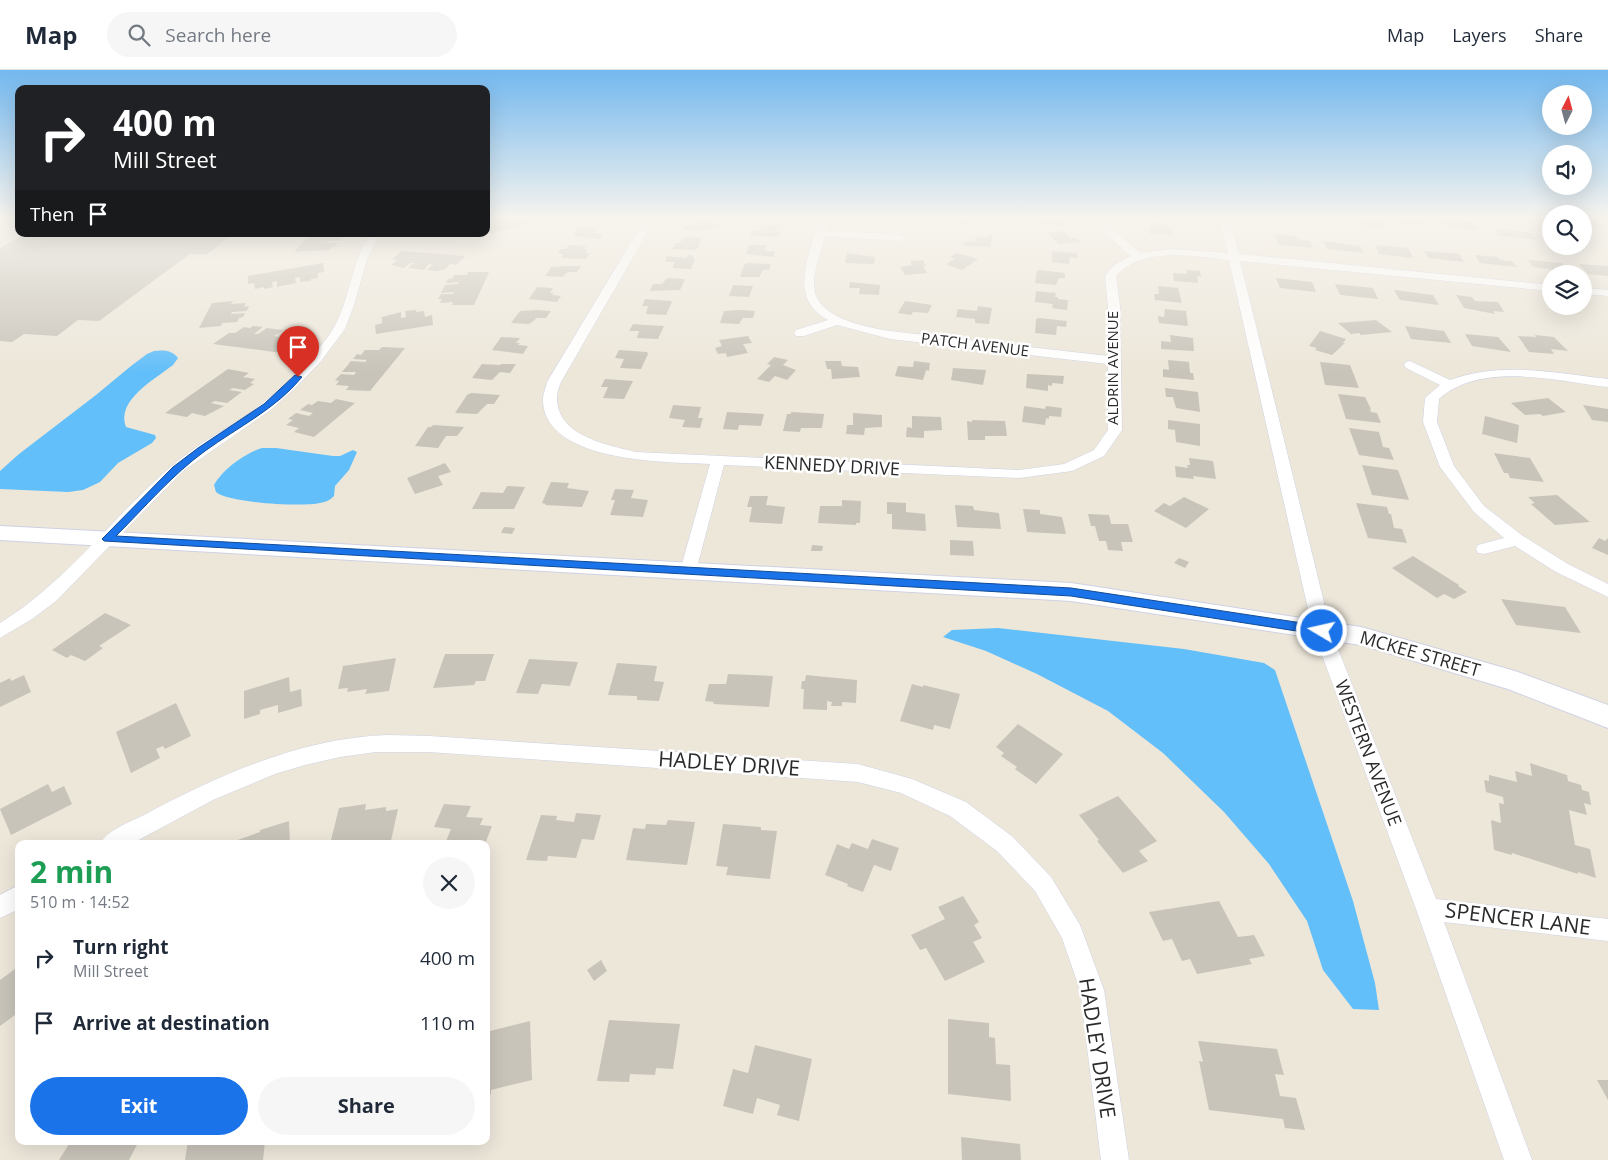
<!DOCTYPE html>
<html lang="en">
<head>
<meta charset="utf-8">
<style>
	body { margin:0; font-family:"Open Sans",sans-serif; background:#f6f6f7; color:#1f2937; height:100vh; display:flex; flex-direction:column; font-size:19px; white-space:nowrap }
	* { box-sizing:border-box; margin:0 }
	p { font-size:16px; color:#747a83 }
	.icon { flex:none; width:28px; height:28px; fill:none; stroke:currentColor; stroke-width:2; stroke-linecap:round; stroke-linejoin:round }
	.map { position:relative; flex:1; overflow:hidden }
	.details { position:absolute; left:15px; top:770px; width:475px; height:305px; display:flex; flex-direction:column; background:#fff; border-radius:10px; box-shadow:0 5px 20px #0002 }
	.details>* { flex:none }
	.guide { position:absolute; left:15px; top:15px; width:475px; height:152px; border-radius:10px; box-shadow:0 5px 20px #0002; background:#202124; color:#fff; overflow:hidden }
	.needle { width:32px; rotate:6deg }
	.buttons { position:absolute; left:1542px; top:15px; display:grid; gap:10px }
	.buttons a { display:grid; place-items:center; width:50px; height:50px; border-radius:50%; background:#fff; box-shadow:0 5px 20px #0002; font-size:25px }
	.pin { position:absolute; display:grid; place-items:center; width:42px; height:42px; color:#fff; margin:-51px -21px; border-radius:50% 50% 50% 0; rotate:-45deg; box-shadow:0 0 5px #0007 }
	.pin .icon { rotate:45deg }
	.me { position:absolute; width:55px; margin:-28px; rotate:279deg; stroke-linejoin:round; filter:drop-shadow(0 0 4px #0008) }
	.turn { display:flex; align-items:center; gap:18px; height:105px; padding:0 15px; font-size:22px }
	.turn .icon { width:65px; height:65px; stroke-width:2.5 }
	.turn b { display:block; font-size:35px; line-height:42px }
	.then { display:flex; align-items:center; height:48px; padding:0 15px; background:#0003; gap:10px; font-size:19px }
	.round { display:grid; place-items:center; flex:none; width:52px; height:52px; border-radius:26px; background:#f6f6f7 }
	.head { display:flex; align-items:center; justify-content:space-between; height:85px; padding:0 15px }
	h1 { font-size:30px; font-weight:700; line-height:38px; color:#1e9e55 }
	.primary-button { display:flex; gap:10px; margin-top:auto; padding:10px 15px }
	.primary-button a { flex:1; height:58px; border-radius:30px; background:#1a73e8; color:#fff; font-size:20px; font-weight:700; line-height:58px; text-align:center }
	.primary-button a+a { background:#f6f6f7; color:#1f2937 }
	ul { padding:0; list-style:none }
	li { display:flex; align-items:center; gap:15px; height:65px; padding:0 15px }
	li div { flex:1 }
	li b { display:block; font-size:19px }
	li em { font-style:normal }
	header { display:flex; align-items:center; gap:30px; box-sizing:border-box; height:70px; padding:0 25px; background:#fff; border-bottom:1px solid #e0e1e3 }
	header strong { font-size:24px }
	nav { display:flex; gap:28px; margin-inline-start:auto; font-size:18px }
	.search { width:350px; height:45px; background:#f6f6f7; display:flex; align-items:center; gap:12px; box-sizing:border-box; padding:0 18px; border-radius:28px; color:#747a83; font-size:19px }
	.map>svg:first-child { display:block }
	.water { fill:#63bff9 }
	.building { fill:#c8c4ba }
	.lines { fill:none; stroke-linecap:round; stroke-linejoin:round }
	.street-casing { stroke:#cfd1e4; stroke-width:1 }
	.secondary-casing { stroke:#cfd1e4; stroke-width:2 }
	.street { fill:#fff; fill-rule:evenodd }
	.secondary { fill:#fff; fill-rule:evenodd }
	.route { fill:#1a73e8; stroke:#114b97 }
	.labels { text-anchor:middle; stroke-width:5; stroke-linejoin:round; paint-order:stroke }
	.far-street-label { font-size:15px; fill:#2a2a2a; stroke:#fff }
	.street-label { font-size:18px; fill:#2a2a2a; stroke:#fff }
	.near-street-label { font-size:21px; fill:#2a2a2a; stroke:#fff }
</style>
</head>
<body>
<header>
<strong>Map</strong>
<div class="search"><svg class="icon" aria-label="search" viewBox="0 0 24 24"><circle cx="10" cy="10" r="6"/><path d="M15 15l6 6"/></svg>Search here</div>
<nav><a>Map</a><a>Layers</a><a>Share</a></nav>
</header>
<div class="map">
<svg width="1608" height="1090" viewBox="0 0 1608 1090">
	<rect width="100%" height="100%" fill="#ede7da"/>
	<g class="water">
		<path d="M154 281C163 280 172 280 178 288L173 295C154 310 116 330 126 357L155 365 156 368 152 373 118 393 100 412 83 420 68 422 0 419V401L19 384 96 325 131 296 147 284Z"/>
		<path d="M262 378H276L333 386H340L353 380 357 382 349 400 335 416 334 426C330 430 326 432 320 433 303 437 228 433 216 422L214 415C223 399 245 383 262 378Z"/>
		<path d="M998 558 1184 579 1264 593 1275 600 1353 831 1375 913 1379 940 1353 939 1323 900 1307 851 1269 794 1224 742 1163 683 1108 641 1037 604 986 581 943 567 952 560Z"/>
	</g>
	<g class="building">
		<path d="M486 149H539V150L478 167 473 164H486V153H491Z"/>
		<path d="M942 149H980V150L966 155 956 151 951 153Z"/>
		<path d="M1035 149 1064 150 1066 155 1036 154Z"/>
		<path d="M1354 149H1381L1385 157 1357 155Z"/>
		<path d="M1396 149H1426L1428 153 1424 152 1426 155 1397 153Z"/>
		<path d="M1441 149 1474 152 1479 160 1451 157 1449 154H1444Z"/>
		<path d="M1584 149H1593L1601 158 1584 156Z"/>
		<path d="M696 150 713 151 711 154H719L718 158H710L709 160H682L684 155H692Z"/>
		<path d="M1149 153H1166L1173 165 1150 164 1148 159H1151Z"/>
		<path d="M762 155 780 156 778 162H781L780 167 750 166 752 161H760Z"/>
		<path d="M579 157 596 158 594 163 603 164 599 169 573 166Z"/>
		<path d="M1493 158 1531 163 1536 169 1499 166Z"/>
		<path d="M1064 161 1070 168H1076L1081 172 1059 174 1048 163Z"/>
		<path d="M24 164H234L207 184H190L99 251 78 250 57 266 24 264 12 272 0 271V178Z"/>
		<path d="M311 164H334L345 165 339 171H327L326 173H338L329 180 294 182Z"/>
		<path d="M1275 164 1296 166 1297 169 1310 171 1313 178 1279 175Z"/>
		<path d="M987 165H993L990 177 964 176 965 171 974 172 976 167 987 168Z"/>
		<path d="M684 167 702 168 698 178 695 180 672 179 675 173H680Z"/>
		<path d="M1323 171 1360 176 1364 183 1327 179Z"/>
		<path d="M569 175 586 176 584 179H587L585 183H590L586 189 562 188 563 184H558L561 179H566Z"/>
		<path d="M749 175H766L764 179H767L766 181H775L773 187 746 184Z"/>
		<path d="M1375 175 1408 178 1413 188 1379 184Z"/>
		<path d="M402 181 465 186 456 195 450 194 445 199 437 201 427 200 433 195 429 194 424 200 408 198 414 193H410L404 198 391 195 397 190 392 189Z"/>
		<path d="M1052 181 1077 183V188L1070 187 1069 194 1052 192Z"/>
		<path d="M1424 181 1459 184 1464 192 1429 188Z"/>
		<path d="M847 183 875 187 874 194 845 193Z"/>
		<path d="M957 183 978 189 962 200 946 194 955 189 950 187Z"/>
		<path d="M688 185 694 186 693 189H695L691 199 673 198 674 192H665L667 186 686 188Z"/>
		<path d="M1475 185 1498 187 1500 190 1512 191 1517 197 1480 193Z"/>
		<path d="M923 190 926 196H923L927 203 905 205 900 197 912 195 910 191Z"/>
		<path d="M1528 190 1562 193 1570 202 1533 197Z"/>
		<path d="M323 193 324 202 318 203V208L311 209V211L300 212V207L295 208 296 213 277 217V211L272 212 273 217 264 219V217L255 219 254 213 248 214V206Z"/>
		<path d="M747 193 771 194 769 200H763L759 207H740L744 195Z"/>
		<path d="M1579 194 1608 196V206L1588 204Z"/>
		<path d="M568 196H581L577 202H568L562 207 545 206 551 197Z"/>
		<path d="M1040 200 1065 203V208H1059L1056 215 1035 213 1037 201Z"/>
		<path d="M1186 200 1200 201 1201 207 1197 206 1198 213 1174 211 1173 203 1187 204Z"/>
		<path d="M468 202H489L474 235H452L453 232 440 233 442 229H438L441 224H453L454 222 441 223 445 215 458 214 459 212 446 213 448 209H452L454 205H467Z"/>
		<path d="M667 208 685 209 680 220 650 221 653 214H662Z"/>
		<path d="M1276 208 1312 212 1316 222 1280 218Z"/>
		<path d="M850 212 880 215 879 225 859 224 860 218H849Z"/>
		<path d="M1335 214 1373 218 1378 229 1340 225Z"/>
		<path d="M733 215 753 216 749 227 729 226Z"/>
		<path d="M1158 216 1178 218 1182 233 1155 230 1154 224H1159Z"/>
		<path d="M537 217 553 218 550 223H554L552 225 561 226 557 232 529 229Z"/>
		<path d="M1394 220 1433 225 1439 235 1400 230Z"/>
		<path d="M1036 221 1056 223 1055 227H1058V229L1068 230 1067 240 1052 238 1053 234 1035 232Z"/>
		<path d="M1456 225 1472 227 1475 231 1498 232 1504 242 1493 241 1495 244 1464 238Z"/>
		<path d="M645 229 671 231 672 232 666 245 646 244 648 236H642Z"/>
		<path d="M233 231 231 234 246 233 244 237 249 236 247 241 232 242 231 244 245 243 243 247 239 248 237 252 222 253 221 256 199 258 212 233Z"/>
		<path d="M905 231 932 235 928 243 913 242 911 245 898 243Z"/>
		<path d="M978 236 992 238 989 254 975 253V249L956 247 958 239 977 241Z"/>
		<path d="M1165 239 1186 241 1188 256 1159 253 1158 246 1164 247Z"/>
		<path d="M416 240V242L424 241 425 247 432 245 433 255 376 264 375 255 382 253V247L401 242V248L406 247 405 241Z"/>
		<path d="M538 240 551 241 546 248H537L529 254 511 253 520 241Z"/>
		<path d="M741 240 755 241 753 248H743L739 254 720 253 724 241Z"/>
		<path d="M1039 248 1067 251 1066 257 1057 256 1056 265 1035 263 1036 249Z"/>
		<path d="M1376 250 1392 262 1361 265 1359 263 1351 264 1338 253Z"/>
		<path d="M633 254 646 255 664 256 658 269 637 268 639 261H629Z"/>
		<path d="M253 256 263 257 254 264H258L267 258 283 260 274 266 278 267 287 260 300 264 292 271 297 272 282 283 213 274 229 263H235L244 257 250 258Z"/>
		<path d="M1405 256 1444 261 1451 273 1411 269Z"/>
		<path d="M1320 261 1346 269 1343 273H1345L1332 285 1315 280 1317 278 1309 276Z"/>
		<path d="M1465 264 1498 267 1511 282 1472 276Z"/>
		<path d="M1170 265 1193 268 1194 281 1161 279V271L1171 272Z"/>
		<path d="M1535 265 1554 267 1568 281 1551 279 1554 284 1529 282 1518 266 1536 267Z"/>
		<path d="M748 266 752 273 743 274 748 283 727 287 726 283 718 284 715 278 722 276 719 270Z"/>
		<path d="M501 267 520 268 516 273H520L518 275 528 276 523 284 492 280Z"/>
		<path d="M382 277 405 278 370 321 346 320 349 316 336 315 339 311 335 310 341 304 354 305 356 302H342L351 291 365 292 367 290 353 289 357 284 361 285 365 280H379Z"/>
		<path d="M619 280 647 282 648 284 641 299 620 298 624 289 615 288Z"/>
		<path d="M774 287 788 290 783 295 796 300 787 310 775 306 769 312 757 309 771 295 767 294Z"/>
		<path d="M1168 290 1189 292 1190 303H1193L1194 310 1163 307V299L1169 300Z"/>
		<path d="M825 291H841L842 296 858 297 860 307 832 309 831 299H827Z"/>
		<path d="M914 291 930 293 929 301 926 300 923 310 895 306 898 296 913 297Z"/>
		<path d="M1320 292 1350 295 1359 318 1325 315Z"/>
		<path d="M482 294 500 295 501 294H516L510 303 500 302 492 310 472 308Z"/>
		<path d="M953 298 986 300 983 315 951 310Z"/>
		<path d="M228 299 249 303 243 307 255 309 250 313 254 314 245 320 233 318 229 320 242 322 227 333 215 331 211 333 224 336 205 346 192 343 187 347 165 343Z"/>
		<path d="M1027 304 1064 306 1063 314 1052 313V316L1048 315V321L1026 318Z"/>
		<path d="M605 309 633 311 624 329 603 328 608 317H601Z"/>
		<path d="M1165 318 1198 322 1200 342 1176 338 1173 327H1166Z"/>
		<path d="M471 323 500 325 494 334H487L477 344 455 343 467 325Z"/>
		<path d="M1338 324 1365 327 1371 339H1370L1371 342 1377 343 1381 353 1346 349Z"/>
		<path d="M1548 328 1566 342 1543 346 1540 344 1525 345 1511 333Z"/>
		<path d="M336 329 355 333 314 367 294 362 299 358 286 355 293 350 288 349 296 343 309 346 313 343 300 340 308 334 312 335 318 331 331 333Z"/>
		<path d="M673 335 701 337 698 348H703L700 358 682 357 685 350 669 348Z"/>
		<path d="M1583 335 1608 339V352L1592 350Z"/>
		<path d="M1024 336 1045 339 1046 336 1062 338 1061 347 1049 346V349L1046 348 1045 355 1022 352Z"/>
		<path d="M727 342 764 344 761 356 739 355 738 360 723 359Z"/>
		<path d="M791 342 824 344 822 358H801L800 362 783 361 787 344H791Z"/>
		<path d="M853 343 882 345V357L865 358 864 365 846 364 847 355H853Z"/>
		<path d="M912 346 941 347 942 360 924 361V368L906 367 907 357 912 358Z"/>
		<path d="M1485 346 1519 355 1517 373 1482 364Z"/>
		<path d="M972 350 1005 351 1007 366H985V370H968L967 351 972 352Z"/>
		<path d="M1168 350 1200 354V376L1176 372 1175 360 1168 359Z"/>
		<path d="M433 355 464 357 457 366H446L438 378 415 376 428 357H431Z"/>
		<path d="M1349 358 1379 362 1383 377 1389 378 1394 390 1359 385Z"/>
		<path d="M1494 383 1530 388 1544 412 1510 408 1508 403H1504Z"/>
		<path d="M1189 388 1213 391 1216 409 1193 406 1194 409 1176 407 1175 396 1188 398 1187 395H1190Z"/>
		<path d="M445 393 451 402 438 406 443 415 415 424 407 408Z"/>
		<path d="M1362 395 1398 400 1409 430 1372 425Z"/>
		<path d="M551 412 569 413 567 418 589 421 582 437 545 435 546 434 542 433Z"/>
		<path d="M507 416 525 417 514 439H472L481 422 503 423Z"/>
		<path d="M615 419 634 420 631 428 648 430 643 447 610 445 615 430H611Z"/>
		<path d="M1557 425 1590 452 1555 455 1531 434 1535 433 1528 427Z"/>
		<path d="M750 426H768L766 435 785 437 782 454 749 452 752 437H747Z"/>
		<path d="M1184 427 1209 439 1186 458 1154 441 1164 433 1170 436Z"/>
		<path d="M842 430 861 431 860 453H856V455L818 453 820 436H842Z"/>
		<path d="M887 432 906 433V442L925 444 926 461 892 459V444H887Z"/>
		<path d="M1356 433 1387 437 1389 444H1391L1394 458 1402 459 1407 473 1368 468Z"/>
		<path d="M955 435 973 436 974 440 999 443 1001 459 957 457Z"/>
		<path d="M1023 439 1040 440V444L1062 447 1066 464 1027 462Z"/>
		<path d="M1088 444 1109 445 1111 454H1128L1133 472H1121L1123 481 1108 480 1106 471H1099L1095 456H1091Z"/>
		<path d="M504 457 515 458 512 464 501 463Z"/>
		<path d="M1599 468 1605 471 1608 468V485L1592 478Z"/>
		<path d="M950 470 973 471 974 486 950 485Z"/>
		<path d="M812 475 823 476 822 481H811Z"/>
		<path d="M1413 486 1459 515 1458 516 1467 522 1454 529 1444 524 1437 528 1392 498Z"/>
		<path d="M1179 488 1189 492 1185 498 1174 493Z"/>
		<path d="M1501 529 1565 537 1581 563 1516 555Z"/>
		<path d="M105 543 131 555 99 576 103 578 85 591 71 585 67 588 52 580Z"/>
		<path d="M445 584H494L485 611H476L474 615 433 618Z"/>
		<path d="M396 588 389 621 365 624 367 619 347 622 348 618 338 619 343 596Z"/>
		<path d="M529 589 578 592 570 616 542 614 538 624 516 623Z"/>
		<path d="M617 593 657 596 654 611 664 612 659 631 637 630V626L608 625Z"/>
		<path d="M728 604 773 606 769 637 713 634 714 632 705 631 709 614H726Z"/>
		<path d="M24 605 31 622 0 637V613L10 608 11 611Z"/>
		<path d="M806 605 857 610 856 633 842 632V636H831L832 632 827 631V640L803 639 804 619H801L802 611H805Z"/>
		<path d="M289 607 290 622 301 619 302 636 278 643V635L260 640V644L244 649V621Z"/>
		<path d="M912 614 923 617V615L960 624 950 659 934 655 933 660 900 651Z"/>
		<path d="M176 633 191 666 165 679 163 676 156 679 160 688 131 703 116 662Z"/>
		<path d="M1018 654 1063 684 1036 714 1015 699 1017 697 1001 686 1004 683 996 677Z"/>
		<path d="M1530 693 1567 705 1568 711 1581 715 1582 720 1589 722 1591 735 1584 733 1587 745 1569 740 1575 775 1590 779 1596 808 1578 802V804L1512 783V785L1494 780 1491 750 1501 753 1499 733 1504 734 1503 727 1486 722 1484 710 1489 711V705L1517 712 1515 701 1532 706Z"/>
		<path d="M48 714 52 722 64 716 72 734 11 765 0 739Z"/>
		<path d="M1118 726 1157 771 1139 781 1148 791 1123 803 1097 771 1099 770 1079 745Z"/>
		<path d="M366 734 365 740 386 737V741L398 739 391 771 380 774H330L339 738Z"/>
		<path d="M444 734 471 736 466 747 483 748 480 755 492 756 485 774H445L451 759 434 757Z"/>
		<path d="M576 743 601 745 594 770 582 769 576 788 548 786 547 791 526 790 541 745 557 746 556 750 574 752Z"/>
		<path d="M668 750 695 752 687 795 626 790 633 758 645 759 646 754 666 755Z"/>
		<path d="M289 751 290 774H226L260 762V760Z"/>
		<path d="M723 754 761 757V760L777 761 770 809 726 805 728 797 716 796Z"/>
		<path d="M872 769 899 778 891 801 874 795 863 822 847 816 848 814 825 805 837 774 849 779 852 773 868 779Z"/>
		<path d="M963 826 979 852 974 855 982 868 973 872 985 892 945 911 926 878 920 880 911 865 945 849 938 837Z"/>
		<path d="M1219 831 1238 867 1254 865 1265 886 1249 889 1252 894 1197 904 1190 889 1182 891 1172 869 1163 871 1149 842Z"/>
		<path d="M601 890 607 901 594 911 587 900Z"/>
		<path d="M19 896V942L0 956V910Z"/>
		<path d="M948 949 989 953V967L995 968 996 994 1010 995 1011 1031 948 1024Z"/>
		<path d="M609 950 680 954 673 999 656 998 655 1005 630 1004 629 1012 597 1011Z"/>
		<path d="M530 951 532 1010 491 1020V1024L486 1025V962Z"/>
		<path d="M1198 971 1277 979 1284 1005 1275 1004 1280 1026 1296 1028 1305 1060 1285 1058 1283 1049 1209 1040 1199 991 1203 992Z"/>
		<path d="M755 975 812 989 799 1051 777 1045 780 1035 757 1028 753 1044 723 1036 733 999 748 1003Z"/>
		<path d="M1597 1010H1608V1030Z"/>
		<path d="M961 1067 1020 1074 1021 1090H962Z"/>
		<path d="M71 1071H139L129 1090H59Z"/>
		<path d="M188 1071H265L263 1090H185Z"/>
	</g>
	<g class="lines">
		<defs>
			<g id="street">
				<path d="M645 149H655L561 312C559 317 557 322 557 327 556 366 607 375 636 382L1019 400 1064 394 1094 380 1108 360V294L890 269 837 255 804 266H796L794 263 796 260 828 250C787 228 810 185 819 149H829L826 160 900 165 905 168 900 171 825 166C822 180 813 202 814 215 814 248 866 257 890 261L1108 286V236L1105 206 1114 195 1131 186 1109 167 1098 149H1108L1117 163 1141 183 1172 179 1228 183 1220 149H1230L1239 184 1551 215V221L1240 191 1331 561 1436 829 1608 849V871L1444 852 1532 1090H1504L1416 839 1313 561 1229 190C1193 186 1143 176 1116 206L1120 236 1122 360 1104 386 1072 401 1019 408 724 395 696 501 694 505 688 507 682 505 680 501 710 394C667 392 540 393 543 327 544 322 546 317 547 312Z"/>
				<path d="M370 164H380L367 189 355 232 345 259 321 291 297 316 272 339 183 401 56 531 32 549 0 568V553C68 511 113 446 173 395 197 374 225 360 251 342 279 322 306 296 327 268 350 238 349 196 370 164Z"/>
				<path d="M1584 218 1608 220V226L1584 224Z"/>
				<path d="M1410 291 1450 310C1502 291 1555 303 1608 309V317C1556 311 1482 291 1439 329L1437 352 1454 396 1484 436 1523 466 1568 494 1608 514V527L1556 502 1515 476 1484 484 1478 483 1476 479 1478 475 1504 468 1474 442 1440 397 1423 352 1425 328 1440 315 1406 298 1404 295 1406 292Z"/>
				<path d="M389 665 429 666 858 694 912 709 966 732 1013 767 1051 807 1080 855 1104 920 1129 1090H1101L1080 920 1062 868 1035 821 997 781 950 746 901 723 858 712 429 682H376L340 687 305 695 275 704 213 730 131 774H100C107 760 130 752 144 745 219 705 303 667 389 665Z"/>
				<path d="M19 815V839L0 848V825Z"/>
			</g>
			<path id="secondary" d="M0 456 1071 513 1361 557 1515 601 1608 635V658L1508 619 1361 575 1071 531 0 470Z"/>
		</defs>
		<use href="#street" class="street-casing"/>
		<use href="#secondary" class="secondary-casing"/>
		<use href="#street" class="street"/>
		<use href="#secondary" class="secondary"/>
	</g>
	<linearGradient id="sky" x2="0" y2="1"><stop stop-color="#73b8ef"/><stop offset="0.49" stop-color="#f7f4ee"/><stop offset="1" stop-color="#f7f4ee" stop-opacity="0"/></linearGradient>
	<rect width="1608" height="302" fill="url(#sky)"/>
	<path class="route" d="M295 305 302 307C276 339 238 357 205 381 172 405 145 437 116 466L1071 518 1322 556 1328 561 1322 565 1071 526 104 471 102 469 104 467 173 397 198 378 264 334Z"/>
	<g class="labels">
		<g class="far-street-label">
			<text transform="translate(975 275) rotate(7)" y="5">PATCH AVENUE</text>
			<text transform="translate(1113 298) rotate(-90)" y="5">ALDRIN AVENUE</text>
		</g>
		<g class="street-label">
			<text transform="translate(832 396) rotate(3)" y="6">KENNEDY DRIVE</text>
			<text transform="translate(1420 584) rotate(16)" y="6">MCKEE STREET</text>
			<text transform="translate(1368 683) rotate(69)" y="6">WESTERN AVENUE</text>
		</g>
		<g class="near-street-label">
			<text transform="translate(729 694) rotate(4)" y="7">HADLEY DRIVE</text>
			<text transform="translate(1518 849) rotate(7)" y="7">SPENCER LANE</text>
			<text transform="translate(1097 978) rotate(81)" y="7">HADLEY DRIVE</text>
		</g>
	</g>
</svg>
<div class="buttons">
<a><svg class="needle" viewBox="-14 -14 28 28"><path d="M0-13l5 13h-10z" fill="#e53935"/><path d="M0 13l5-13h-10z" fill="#747a83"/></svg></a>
<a><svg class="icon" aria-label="sound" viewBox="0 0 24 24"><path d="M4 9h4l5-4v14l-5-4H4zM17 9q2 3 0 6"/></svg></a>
<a><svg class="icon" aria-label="search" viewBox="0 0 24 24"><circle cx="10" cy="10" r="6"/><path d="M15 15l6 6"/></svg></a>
<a><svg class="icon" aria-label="layers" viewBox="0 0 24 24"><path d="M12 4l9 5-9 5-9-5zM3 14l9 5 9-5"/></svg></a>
</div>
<div class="pin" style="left:298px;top:307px;background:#d93025"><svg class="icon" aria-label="arrive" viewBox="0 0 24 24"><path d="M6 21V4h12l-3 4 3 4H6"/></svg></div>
<svg class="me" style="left:1322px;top:561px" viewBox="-20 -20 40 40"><circle r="17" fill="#1a73e8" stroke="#fff" stroke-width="3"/><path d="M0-11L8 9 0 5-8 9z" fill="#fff"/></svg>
<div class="guide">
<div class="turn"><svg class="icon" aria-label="right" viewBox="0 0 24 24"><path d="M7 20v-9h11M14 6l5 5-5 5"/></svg><div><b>400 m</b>Mill Street</div></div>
<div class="then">Then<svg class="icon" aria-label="arrive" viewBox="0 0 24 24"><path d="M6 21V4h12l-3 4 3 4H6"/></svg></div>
</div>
<section class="details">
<div class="head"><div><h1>2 min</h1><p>510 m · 14:52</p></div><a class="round"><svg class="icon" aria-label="close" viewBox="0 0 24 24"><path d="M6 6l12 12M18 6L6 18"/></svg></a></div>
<ul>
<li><svg class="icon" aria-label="right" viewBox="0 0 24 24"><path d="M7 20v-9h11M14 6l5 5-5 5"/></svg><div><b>Turn right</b><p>Mill Street</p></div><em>400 m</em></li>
<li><svg class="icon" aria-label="arrive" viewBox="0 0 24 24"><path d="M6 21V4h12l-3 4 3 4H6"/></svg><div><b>Arrive at destination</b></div><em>110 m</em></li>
</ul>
<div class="primary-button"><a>Exit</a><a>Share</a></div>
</section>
</div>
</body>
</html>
